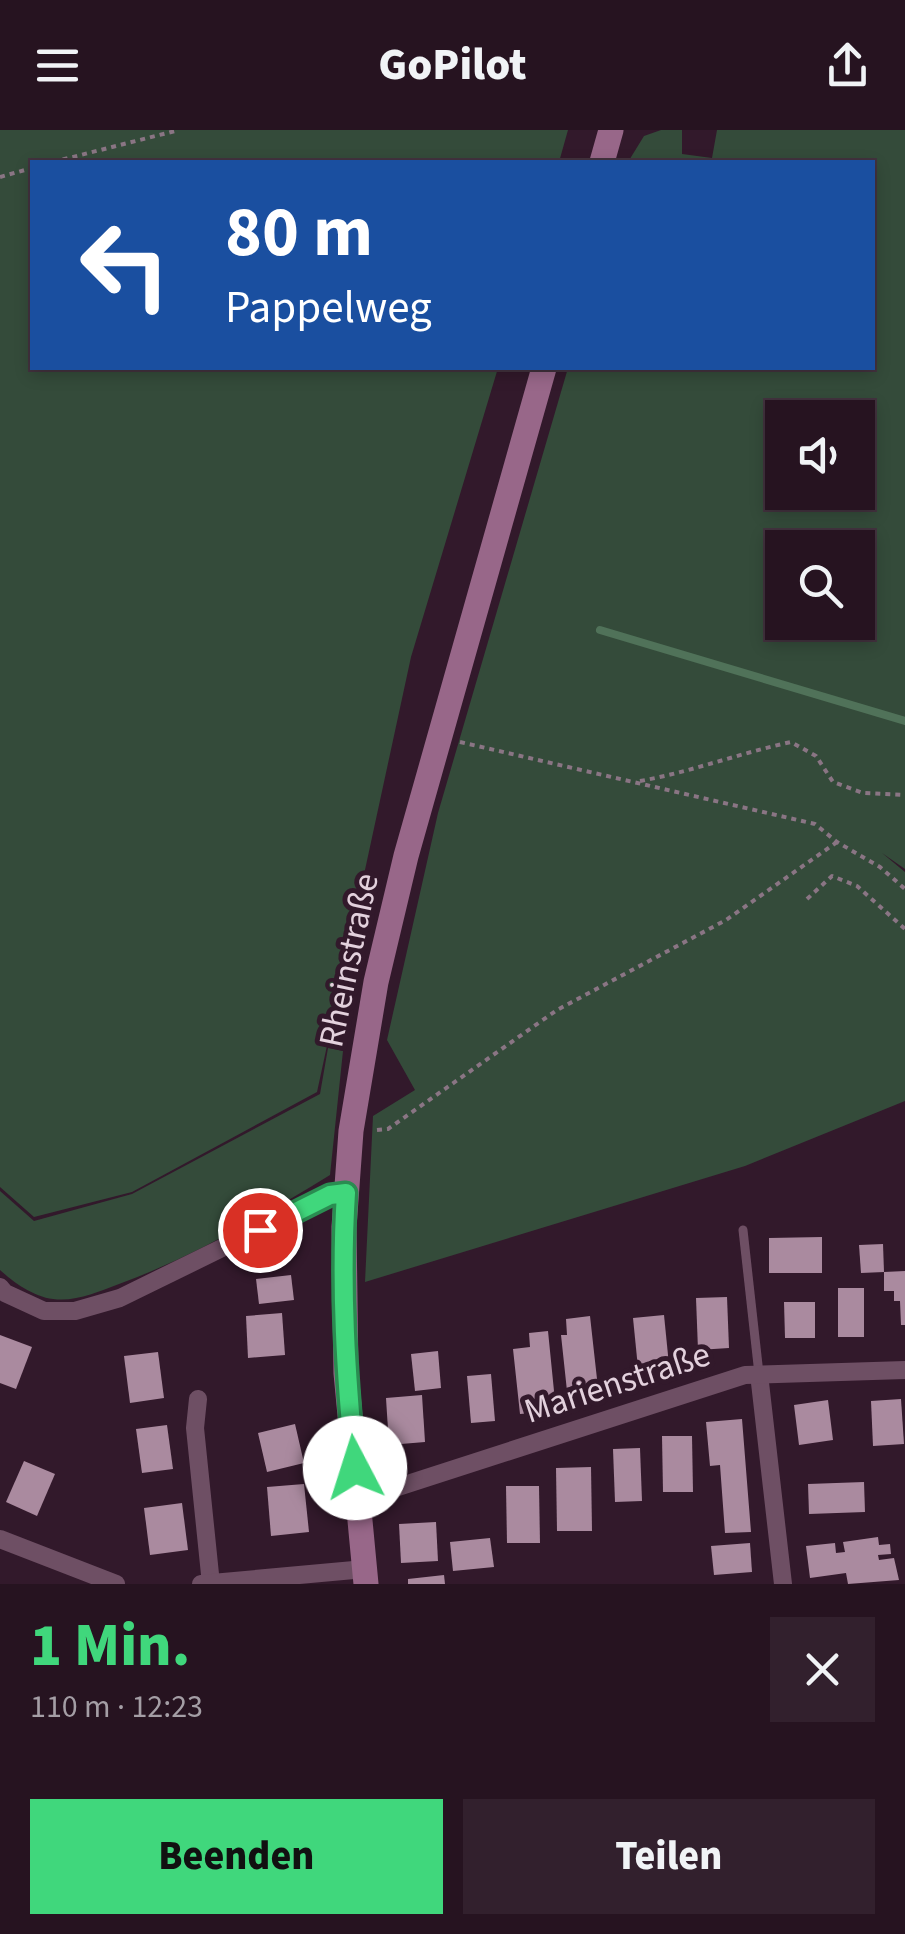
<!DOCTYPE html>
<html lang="de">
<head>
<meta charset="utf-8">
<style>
	body { margin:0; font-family:"Source Sans 3",sans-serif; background:#32202d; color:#f1f3f6; height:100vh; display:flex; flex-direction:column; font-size:38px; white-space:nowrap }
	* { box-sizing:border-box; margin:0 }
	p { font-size:32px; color:#a49ea5 }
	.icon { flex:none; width:55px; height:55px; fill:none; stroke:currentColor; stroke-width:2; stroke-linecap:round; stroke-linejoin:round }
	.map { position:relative; height:1454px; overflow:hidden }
	.sheet { display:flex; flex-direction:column; background:#261320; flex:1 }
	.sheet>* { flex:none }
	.banner { position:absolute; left:30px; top:30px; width:845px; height:210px; border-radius:0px; box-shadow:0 5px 15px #0003,0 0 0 2px #42323e; background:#1a4fa0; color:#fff; overflow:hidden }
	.tools { position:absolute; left:765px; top:270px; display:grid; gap:20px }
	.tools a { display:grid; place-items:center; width:110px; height:110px; border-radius:0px; background:#261320; box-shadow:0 5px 15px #0003,0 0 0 2px #42323e; font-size:50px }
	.pin { position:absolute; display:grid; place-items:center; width:85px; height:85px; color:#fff; margin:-42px; border:5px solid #fff; border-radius:50%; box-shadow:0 2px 10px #0007 }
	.me { position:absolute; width:110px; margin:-55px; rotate:355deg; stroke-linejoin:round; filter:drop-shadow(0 0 8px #0008) }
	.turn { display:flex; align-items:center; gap:35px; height:210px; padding:0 30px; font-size:45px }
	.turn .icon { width:130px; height:130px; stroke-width:2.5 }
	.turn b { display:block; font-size:70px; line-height:85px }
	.round { display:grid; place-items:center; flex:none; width:105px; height:105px; border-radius:0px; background:#32202d }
	.headline { display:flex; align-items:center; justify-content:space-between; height:170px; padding:0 30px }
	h1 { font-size:60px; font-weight:800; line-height:75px; color:#40d77c }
	.action { display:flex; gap:20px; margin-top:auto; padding:20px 30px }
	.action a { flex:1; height:115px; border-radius:0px; background:#40d77c; color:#111; font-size:40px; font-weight:800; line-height:115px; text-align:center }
	.action a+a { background:#32202d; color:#f1f3f6 }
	header { display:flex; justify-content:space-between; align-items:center; height:130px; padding:0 30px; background:#261320; font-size:45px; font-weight:800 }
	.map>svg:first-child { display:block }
	.green { fill:#344b3a; fill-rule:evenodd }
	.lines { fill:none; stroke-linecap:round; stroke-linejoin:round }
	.stream { stroke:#507259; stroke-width:8 }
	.building { fill:#aa8a9f }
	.path { stroke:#8a7584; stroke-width:4; stroke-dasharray:5 5; stroke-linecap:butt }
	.lane { stroke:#6e4f64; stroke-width:9 }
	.street { stroke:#6e4f64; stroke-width:18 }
	.secondary { stroke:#986789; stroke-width:25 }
	.route-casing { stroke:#2a8c51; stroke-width:25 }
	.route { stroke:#40d77c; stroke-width:18 }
	.labels { text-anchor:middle; stroke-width:10; stroke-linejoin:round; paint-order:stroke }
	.street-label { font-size:35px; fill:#e3d1dd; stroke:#32192b }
</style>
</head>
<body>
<header><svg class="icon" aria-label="menu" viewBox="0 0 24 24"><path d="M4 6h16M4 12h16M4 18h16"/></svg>GoPilot<svg class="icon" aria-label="share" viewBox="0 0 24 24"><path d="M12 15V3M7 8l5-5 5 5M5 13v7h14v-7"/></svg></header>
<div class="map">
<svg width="905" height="1454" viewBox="0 0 905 1454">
	<rect width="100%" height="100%" fill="#32192b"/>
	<g class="green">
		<path d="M0 0H568L559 32H32V238H498L411 527 317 962 132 1062 34 1087 0 1057Z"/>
		<path d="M661 0H682V24L712 28 717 0H905V739L882 723 905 742V971L745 1036 365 1152 373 986 415 960 387 910 438 683 568 238H872V32H628L644 6ZM782 288H858V362H782ZM782 418H858V492H782Z"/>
		<path d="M328 918 343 921 330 1045C263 1086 193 1127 119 1154 97 1162 76 1172 53 1169 34 1167 13 1152 0 1140V1061L34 1091 132 1064 320 964Z"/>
	</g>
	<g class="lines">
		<path class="stream" d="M600 500 905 591"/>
	</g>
	<g class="building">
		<path d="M822 1107V1143H769V1108Z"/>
		<path d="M883 1114 884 1142 861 1143 859 1115Z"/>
		<path d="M905 1141V1195H901L900 1171H894V1161H884V1142Z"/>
		<path d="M291 1145 294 1170 259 1174 256 1149Z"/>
		<rect x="838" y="1158" width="26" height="49"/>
		<path d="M727 1167 729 1218 698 1220 696 1168Z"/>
		<path d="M784 1172H815V1208H785Z"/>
		<path d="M282 1183 285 1225 248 1228 246 1186Z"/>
		<path d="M664 1185 669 1235 638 1238 633 1188Z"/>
		<path d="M590 1186 598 1258 567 1261 561 1205H567L566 1189Z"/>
		<path d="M548 1201 556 1281 520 1284 513 1219 530 1217 529 1203Z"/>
		<path d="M0 1205 32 1217 16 1259 0 1253Z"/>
		<path d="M438 1221 441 1258 415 1261 411 1224Z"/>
		<path d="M158 1222 164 1268 130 1273 124 1226Z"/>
		<path d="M491 1244 495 1291 471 1293 467 1246Z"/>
		<path d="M422 1265 425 1312 389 1315 386 1268Z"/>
		<path d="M901 1269 904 1314 873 1316 871 1271Z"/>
		<path d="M828 1270 833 1310 799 1315 794 1275Z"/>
		<path d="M742 1289 751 1402 725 1403 720 1335 710 1336 706 1292Z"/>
		<path d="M295 1294 304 1333 267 1342 258 1303Z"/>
		<path d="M167 1295 173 1339 142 1343 136 1299Z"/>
		<path d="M662 1306H692L693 1362H663Z"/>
		<path d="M640 1318 642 1371 615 1372 613 1319Z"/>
		<path d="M24 1331 55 1344 37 1386 6 1372Z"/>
		<path d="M591 1337 592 1401H557L556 1338Z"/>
		<path d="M864 1352 865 1382 809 1384 808 1354Z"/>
		<path d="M304 1354 309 1402 271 1406 267 1357Z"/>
		<path d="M506 1356H539L540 1413H507Z"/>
		<path d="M182 1373 188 1420 150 1425 144 1378Z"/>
		<path d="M436 1392 438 1431 401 1433 399 1394Z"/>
		<path d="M878 1407 879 1415 890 1414 891 1424 878 1425 879 1430 894 1428 899 1450 848 1454 846 1443 810 1448 806 1416 835 1413 836 1423 845 1422 843 1412Z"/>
		<path d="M490 1408 494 1437 453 1441 450 1412Z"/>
		<path d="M750 1413 752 1442 714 1445 711 1416Z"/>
		<path d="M444 1445 445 1454H408V1449Z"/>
	</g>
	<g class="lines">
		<g class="path">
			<path d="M53 32 179 0"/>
			<path d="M0 47 32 38"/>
			<path d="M460 612 815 694 837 712 880 737 905 759"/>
			<path d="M640 651C691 642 740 623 791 612L816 626 833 652 863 663 905 665"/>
			<path d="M807 769 832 746 857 756 905 799"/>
			<path d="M377 1000 388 999 557 880 726 790 837 712"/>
		</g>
		<path class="lane" d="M743 1100 759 1244"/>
		<g class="street">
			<path d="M0 1157 5 1163 44 1181H75L120 1168 330 1065 346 1063"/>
			<path d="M759 1244 783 1454"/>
			<path d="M198 1269 195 1298 211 1454"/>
			<path d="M358 1370 745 1245 905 1240"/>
			<path d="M0 1409 116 1454"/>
			<path d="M201 1454 365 1439"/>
		</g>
		<g class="secondary">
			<path d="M602 32 611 0"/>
			<path d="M366 1454 346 1243 344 1097 351 1001 376 852 406 726 544 238"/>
		</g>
	</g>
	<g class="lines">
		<defs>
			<path id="route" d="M260 1100 330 1065 346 1063C340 1155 346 1247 355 1338"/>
		</defs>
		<use href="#route" class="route-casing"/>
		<use href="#route" class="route"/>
	</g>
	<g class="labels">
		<g class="street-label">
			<text transform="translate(348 830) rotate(-78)" y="12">Rheinstraße</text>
			<text transform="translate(617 1252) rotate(-18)" y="12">Marienstraße</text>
		</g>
	</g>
</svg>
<div class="tools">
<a><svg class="icon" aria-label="sound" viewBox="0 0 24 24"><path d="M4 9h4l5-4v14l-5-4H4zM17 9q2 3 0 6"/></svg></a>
<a><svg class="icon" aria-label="search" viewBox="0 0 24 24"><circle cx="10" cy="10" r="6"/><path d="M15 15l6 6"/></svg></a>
</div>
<div class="pin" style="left:260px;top:1100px;background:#d93025"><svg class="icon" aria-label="arrive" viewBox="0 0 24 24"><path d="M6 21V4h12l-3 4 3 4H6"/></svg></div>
<svg class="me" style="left:355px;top:1338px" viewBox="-20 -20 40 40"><circle r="19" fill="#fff"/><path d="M0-13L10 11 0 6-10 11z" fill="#40d77c"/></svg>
<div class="banner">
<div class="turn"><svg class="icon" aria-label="left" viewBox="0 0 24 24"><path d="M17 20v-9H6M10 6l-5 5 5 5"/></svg><div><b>80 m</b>Pappelweg</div></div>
</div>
</div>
<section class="sheet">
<div class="headline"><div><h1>1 Min.</h1><p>110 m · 12:23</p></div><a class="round"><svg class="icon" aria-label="close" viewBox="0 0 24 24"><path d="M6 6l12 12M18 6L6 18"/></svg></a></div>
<div class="action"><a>Beenden</a><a>Teilen</a></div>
</section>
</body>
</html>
